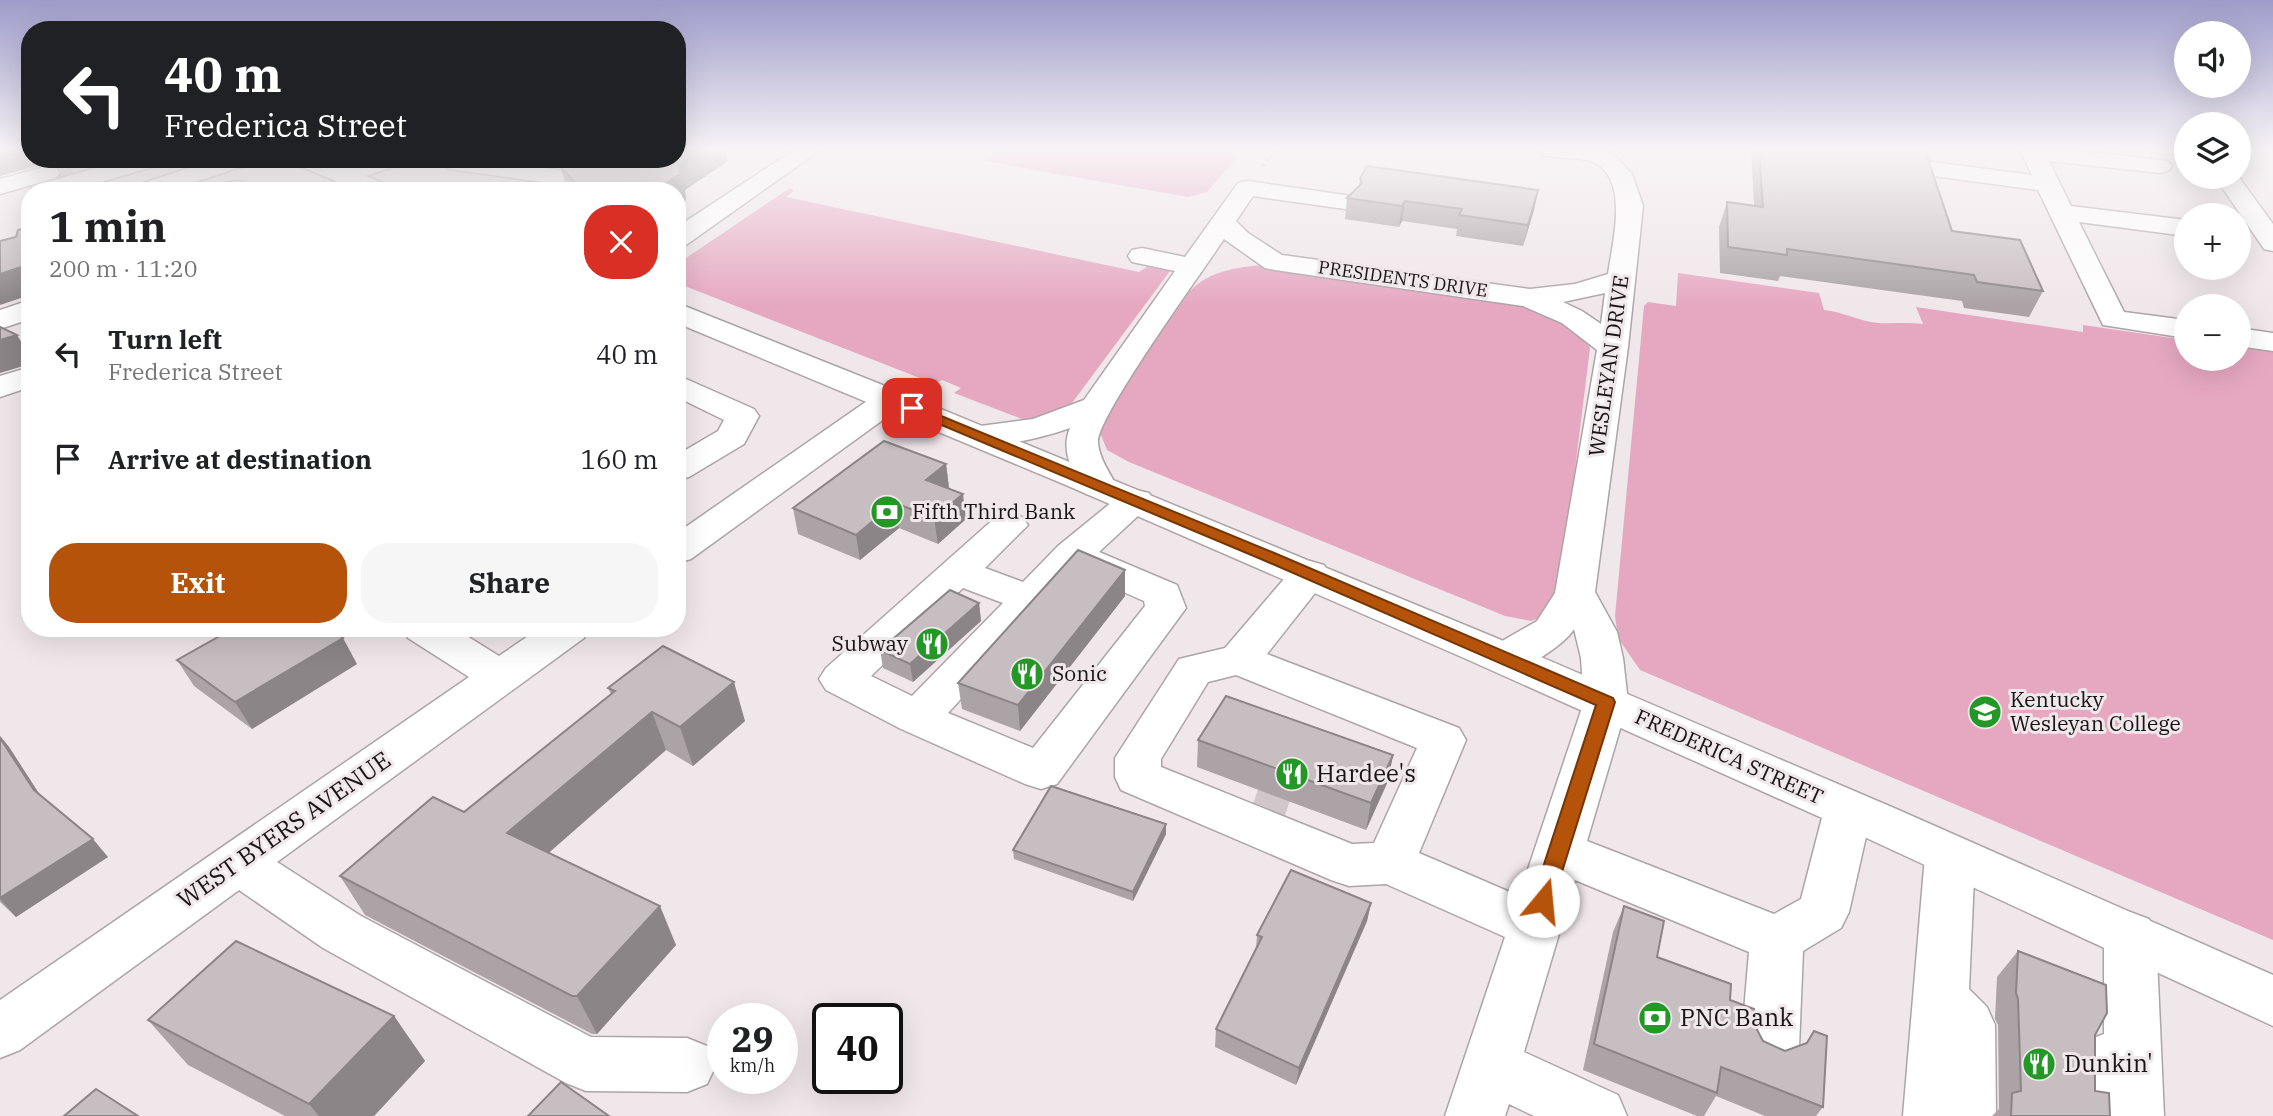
<!DOCTYPE html>
<html lang="en">
<head>
<meta charset="utf-8">
<style>
	body { margin:0; font-family:"IBM Plex Serif",serif; background:#f6f6f6; color:#202124; height:100vh; display:flex; flex-direction:column; font-size:26px; white-space:nowrap }
	* { box-sizing:border-box; margin:0 }
	p { font-size:23px; color:#757577 }
	.icon { flex:none; width:38px; height:38px; fill:none; stroke:currentColor; stroke-width:2; stroke-linecap:round; stroke-linejoin:round }
	.map { position:relative; flex:1; overflow:hidden }
	.side { position:absolute; left:21px; top:182px; width:665px; height:455px; display:flex; flex-direction:column; background:#fff; border-radius:28px; box-shadow:0 7px 28px #0002 }
	.side>* { flex:none }
	.hud { position:absolute; left:21px; top:21px; width:665px; height:147px; border-radius:28px; box-shadow:0 7px 28px #0002; background:#202124; color:#fff; overflow:hidden }
	.tools { position:absolute; left:2174px; top:21px; display:grid; gap:14px }
	.tools a { display:grid; place-items:center; width:77px; height:77px; border-radius:50%; background:#fff; box-shadow:0 7px 28px #0002; font-size:35px }
	.speed { position:absolute; left:707px; top:1003px; display:flex; gap:14px; font-size:35px; font-weight:700; text-align:center }
	.speed>* { display:grid; place-content:center; width:91px; height:91px; border-radius:50%; background:#fff; box-shadow:0 7px 28px #0002; line-height:1 }
	.speed small { font-size:18px; font-weight:400 }
	.speed .limit { border:4px solid #111; border-radius:10px; background:#fff; color:#111 }
	.pin { position:absolute; display:grid; place-items:center; width:60px; height:60px; color:#fff; margin:-30px; border-radius:14px; box-shadow:0 4px 10px #0006 }
	.me { position:absolute; width:77px; margin:-38px; rotate:17deg; stroke-linejoin:round; filter:drop-shadow(0 0 5px #0008) }
	.turn { display:flex; align-items:center; gap:24px; height:147px; padding:0 28px; font-size:32px }
	.turn .icon { width:91px; height:91px; stroke-width:2.5 }
	.turn b { display:block; font-size:49px; line-height:60px }
	.round { display:grid; place-items:center; flex:none; width:74px; height:74px; border-radius:28px; background:#f6f6f6 }
	.headline { display:flex; align-items:center; justify-content:space-between; height:119px; padding:0 28px }
	h1 { font-size:42px; font-weight:700; line-height:52px }
	.primary-button { display:flex; gap:14px; margin-top:auto; padding:14px 28px }
	.primary-button a { flex:1; height:80px; border-radius:28px; background:#b45309; color:#fff; font-size:28px; font-weight:700; line-height:80px; text-align:center }
	.primary-button a+a { background:#f6f6f6; color:#202124 }
	ul { padding:0; list-style:none }
	li { display:flex; align-items:center; gap:21px; height:105px; padding:0 28px }
	li div { flex:1 }
	li b { display:block; font-size:26px }
	li em { font-style:normal }
	.map>svg:first-child { display:block }
	.green { fill:#e6a8c1 }
	.lines { fill:none; stroke-linecap:round; stroke-linejoin:round }
	.minor-tunnel-far1 { stroke:#cfc7ca; stroke-width:26; stroke-dasharray:26 13; stroke-linecap:butt }
	.minor-tunnel { stroke:#cfc7ca; stroke-width:53; stroke-dasharray:53 26; stroke-linecap:butt }
	.minor-casing { stroke:#ada4a7; stroke-width:3 }
	.major-casing { stroke:#ada4a7; stroke-width:3 }
	.path { stroke:#ada6a8; stroke-width:2.5; stroke-dasharray:2.5 3.5; stroke-linecap:butt }
	.minor { fill:#fff; fill-rule:evenodd }
	.major { fill:#fff; fill-rule:evenodd }
	.wall { fill:#aba3a6 }
	.shaded-wall { fill:#8b8587 }
	.building { fill:#c7bec1; stroke:#8b8587; stroke-width:2 }
	.route { fill:#b45309; stroke:#753606; stroke-width:2 }
	.labels { text-anchor:middle; stroke-width:6; stroke-linejoin:round; paint-order:stroke }
	.far-street-label { font-size:18px; fill:#171415; stroke:#f0e7ea }
	.street-label { font-size:21px; fill:#171415; stroke:#f0e7ea }
	.poi-label { font-size:21px; fill:#171415; stroke:#f0e7ea; text-anchor:start }
	.near-poi-label { font-size:24px; fill:#171415; stroke:#f0e7ea; text-anchor:start }
	.near-street-label { font-size:24px; fill:#171415; stroke:#f0e7ea }
</style>
</head>
<body>
<div class="map">
<svg width="2273" height="1116" viewBox="0 0 2273 1116">
	<rect width="100%" height="100%" fill="#f0e7ea"/>
	<g class="green">
		<path d="M1000 150H1243L1207 192 1188 197 984 161Z"/>
		<path d="M790 188 794 191 786 197 1139 272 1150 265 1170 271 1069 407 1030 422 954 393 961 388 942 380 935 384 677 283V264Z"/>
		<path d="M1264 265 1523 303C1542 310 1584 328 1590 348L1560 591 1546 616 1531 621 1505 616 1129 462 1107 450 1098 428 1103 417 1190 291C1209 271 1237 267 1264 265Z"/>
		<path d="M1678 273 1819 293 1824 310C1843 312 1859 321 1878 323 1893 324 1908 322 1923 324L1916 307 2083 332V325L2186 340V359H2238V347L2273 352V940L1640 670 1618 638 1615 616 1644 306 1648 302 1676 306Z"/>
	</g>
	<g class="lines">
		<path class="minor-tunnel-far1" d="M48 173 86 163"/>
		<path class="minor-tunnel" d="M1253 804 1285 815"/>
		<defs>
			<g id="minor">
				<path d="M794 150H820L686 245 677 247V227Z"/>
				<path d="M1540 150H1609L1632 174 1643 206 1628 347 1595 592 1617 632 1623 658 1628 702 1587 841 1774 914 1801 899 1824 810 1831 797 1848 791 1865 797 1872 810 1849 912 1841 928 1803 951 1799 1047 1790 1066 1770 1074 1750 1066 1741 1047 1749 952 1575 880 1524 1052 1618 1095 1627 1116H1534L1509 1104 1505 1116H1445L1505 937 1386 884 1349 886 1331 880 1121 790 1115 777V758L1179 659 1225 648 1296 565 1310 561 1324 565 1330 574 1267 654 1459 728 1466 740 1419 853 1519 896 1584 702 1581 658 1574 629C1565 644 1526 670 1507 672 1502 673 1495 670 1490 668L1484 658 1490 648 1537 621 1555 593 1597 350 1562 323 1523 306 1275 270 1265 268 1224 239C1203 271 1099 414 1098 441 1098 456 1110 474 1117 486L1112 494 1099 497 1086 494C1073 474 1060 451 1070 428 1041 438 995 450 965 442L960 435 965 428 1033 419 1084 400 1175 271 1132 262 1128 256 1132 250 1142 248 1185 257 1238 183 1247 181 1345 195 1354 197 1357 202 1354 207 1345 209 1253 196 1236 221 1248 233 1282 255 1530 289 1575 284 1608 274C1612 244 1629 184 1597 164 1587 157 1556 158 1543 155ZM1605 293 1601 324 1582 311 1563 302ZM1236 675 1417 748 1374 843 1352 844 1161 767V759L1208 682Z"/>
				<path d="M2023 150H2074L2168 161 2172 166 2168 171 2160 173 2049 161 2071 206 2186 220V236L2079 222 2124 312 2186 320V338L2103 325 2038 190 1918 174 1910 172 1906 167 1910 162 1918 160 2032 175 2021 152Z"/>
				<path d="M128 159H166L163 164 70 191H30L33 186Z"/>
				<path d="M217 159H253L250 164 168 191H131L134 186Z"/>
				<path d="M370 159H405L402 164 344 183 336 181 332 176 336 171Z"/>
				<path d="M444 159H480L566 171 587 159H615L579 184 570 186 456 170 448 168Z"/>
				<path d="M48 166 56 168 60 173 56 178 0 194V179Z"/>
				<path d="M2238 176 2273 224V251L2264 249 2215 177Z"/>
				<path d="M238 181 255 186 258 191H203L206 186Z"/>
				<path d="M30 300V319L0 329V310Z"/>
				<path d="M2238 328 2273 333V351L2238 346Z"/>
				<path d="M30 367V387L0 397V376Z"/>
				<path d="M677 375 754 409 759 416 744 444 689 477 677 480V455L718 431 724 420 677 397Z"/>
				<path d="M891 389 902 392 907 399 902 406 691 559 677 563V533L880 392Z"/>
				<path d="M1136 490 1149 493 1154 501 1099 552 1177 585 1186 608 1057 784 1041 789 1025 784 901 729 826 690 819 679 826 668 996 517 1009 514 1022 517 1028 525 985 568 1023 582 1058 546 1123 493ZM1078 572 1144 601 1145 606 1033 748 948 713ZM963 588 1003 603 912 696 871 676Z"/>
				<path d="M403 628H454L499 656 540 628H589L584 638 277 862 361 916 591 1037 687 1038 707 1046 716 1065 707 1084 687 1092 586 1091 566 1083 323 948 239 890 20 1050 0 1058V1000L469 677 408 638Z"/>
				<path d="M1950 836 1968 842 1975 856 1969 989 1987 1007 1995 1025 1996 1116H1903L1925 856 1932 842Z"/>
				<path d="M2130 912 2149 919 2156 935 2164 1116H2074V1061L2083 1042 2104 1034V935L2111 919Z"/>
			</g>
			<g id="major">
				<path d="M293 159H325L390 186 393 191H359L296 164Z"/>
				<path d="M677 303 890 388 1494 637 1894 808 2273 975V1026L1860 835 1464 658 1066 485 677 323Z"/>
			</g>
		</defs>
		<use href="#minor" class="minor-casing"/>
		<use href="#major" class="major-casing"/>
		<path class="path" d="M1263 166 1275 150"/>
		<use href="#minor" class="minor"/>
		<use href="#major" class="major"/>
	</g>
	<g class="wall">
		<path d="M677 150H725L728 161 685 190 686 200 677 206V191H568L560 166Z"/>
		<path d="M1751 150H1917L1952 231 2043 291 2029 317 1964 308 1962 301 1780 276 1778 281 1720 273 1719 227 1727 202 1754 205Z"/>
		<path d="M2109 150H2140L2139 153Z"/>
		<path d="M30 159H80V160L58 166Z"/>
		<path d="M1360 178 1538 190 1534 210 1523 246 1456 236 1457 229 1402 221 1399 227 1345 219 1347 198 1359 186Z"/>
		<path d="M946 464 949 489 966 519 938 544 899 528 860 560 798 534 793 508Z"/>
		<path d="M1125 570V596L1020 731 962 709 958 683Z"/>
		<path d="M979 603 981 621 913 682 883 668 880 650Z"/>
		<path d="M177 660 357 664 252 729 194 686Z"/>
		<path d="M608 688 745 721 693 766 666 750 549 852 676 945 597 1034H592L365 915 340 876 464 812 611 694Z"/>
		<path d="M0 736 9 747 41 797 108 857 16 917 0 902Z"/>
		<path d="M1198 740 1393 755 1388 781 1366 830 1197 767Z"/>
		<path d="M1166 824V834L1133 901 1014 859 1013 850Z"/>
		<path d="M1371 903 1367 921 1296 1085 1215 1047 1216 1029 1256 949 1257 935Z"/>
		<path d="M1624 906 1657 957 1730 1000 1753 1022 1763 1041 1785 1051 1806 1043 1814 1031 1823 1107 1816 1116H1765L1716 1096 1704 1116H1697L1583 1070 1613 932Z"/>
		<path d="M2018 951 2095 1035V1091L2110 1116H1992L1999 1109 1998 1025 1995 1019 1997 977Z"/>
		<path d="M394 1016 425 1061 374 1116H285L188 1065 148 1020Z"/>
	</g>
	<g class="shaded-wall">
		<path d="M16 150H30V159H45L47 163 0 176V154Z"/>
		<path d="M702 150H725L728 161 685 190 686 200 677 206V191H639Z"/>
		<path d="M54 159H80V160L58 166Z"/>
		<path d="M1538 190 1534 210 1523 246 1528 225Z"/>
		<path d="M1405 201 1402 221 1399 227 1402 206Z"/>
		<path d="M30 264V295L0 305V274Z"/>
		<path d="M17 335 30 356V364L0 373V340Z"/>
		<path d="M677 399 685 429 677 433Z"/>
		<path d="M946 464 949 488 929 505 926 480Z"/>
		<path d="M963 494 966 519 938 544 934 518Z"/>
		<path d="M895 503 899 528 860 560 856 535Z"/>
		<path d="M1125 570V596L1020 731 1018 705Z"/>
		<path d="M979 603 981 621 913 682 910 664Z"/>
		<path d="M343 638 357 664 252 729 235 702Z"/>
		<path d="M734 682 745 721 693 766 680 727Z"/>
		<path d="M652 712 666 750 527 872 507 833Z"/>
		<path d="M0 736 9 747 49 809 34 790 0 738Z"/>
		<path d="M1393 755 1388 781 1366 830 1371 803Z"/>
		<path d="M1166 824V834L1133 901V892Z"/>
		<path d="M93 839 108 857 16 917 0 899V898Z"/>
		<path d="M1371 903 1367 921 1296 1085 1299 1068Z"/>
		<path d="M660 906 676 945 597 1034 577 996Z"/>
		<path d="M394 1016 425 1061 374 1116H319L309 1104Z"/>
	</g>
	<g class="building">
		<path d="M0 150H16L0 154Z"/>
		<path d="M677 150H702L679 164 680 174 660 187 639 191H617L578 186 560 166 572 159H677Z"/>
		<path d="M1759 150H1917L1919 151 1926 153 1952 231 2020 240 2043 291 1977 282 1974 275 1787 249V255L1728 247 1727 202 1763 207Z"/>
		<path d="M1367 166 1538 190 1528 225 1459 215 1462 209 1405 201 1402 206 1347 198 1362 183 1360 178Z"/>
		<path d="M163 183 184 191H138Z"/>
		<path d="M30 226V264L0 274V241L16 237 18 230Z"/>
		<path d="M0 327 17 335 0 340Z"/>
		<path d="M884 441 946 464 926 480 963 494 934 518 895 503 856 535 793 508Z"/>
		<path d="M1078 550 1125 570 1018 705 958 683Z"/>
		<path d="M950 590 979 603 910 664 880 650Z"/>
		<path d="M234 628H328L343 638 235 702 177 660Z"/>
		<path d="M663 646 734 682 680 727 652 712 507 833 660 906 577 996H572L340 876 433 797 464 812 615 691 608 688Z"/>
		<path d="M1226 696 1393 755 1371 803 1198 740Z"/>
		<path d="M0 738 34 790 93 839 0 898Z"/>
		<path d="M1051 786 1166 824 1133 892 1013 850Z"/>
		<path d="M1291 870 1371 903 1299 1068 1216 1029 1262 937 1257 935Z"/>
		<path d="M1624 906 1664 921 1657 957 1731 984 1730 1000 1754 1009 1753 1022 1763 1041 1785 1051 1807 1043 1814 1031 1827 1036 1823 1107 1721 1067 1717 1093 1594 1044Z"/>
		<path d="M236 941 394 1016 309 1104 148 1020Z"/>
		<path d="M2018 951 2106 985 2107 1013 2095 1035V1091L2109 1093 2110 1116H2011L2012 1093 2021 1091 2018 999 2016 993Z"/>
		<path d="M561 1082 609 1116H528Z"/>
		<path d="M96 1089 138 1116H64Z"/>
	</g>
	<linearGradient id="sky" x2="0" y2="1"><stop stop-color="#9e9bca"/><stop offset="0.49" stop-color="#f8f4f6"/><stop offset="1" stop-color="#f8f4f6" stop-opacity="0"/></linearGradient>
	<rect width="2273" height="306" fill="url(#sky)"/>
	<path class="route" d="M912 404 1272 552 1613 698 1615 702 1551 907 1543 910 1535 907 1532 901 1596 705 1261 559 908 411 906 408Z"/>
	<defs>
		<symbol id="bank-disc" viewBox="-11 -11 22 22"><circle r="9.5" fill="#239827" stroke="#f0e7ea"/><path d="M-6-4H6V4H-6ZM0-2.3a2.3 2.3 0 1 0 0 4.6a2.3 2.3 0 1 0 0-4.6Z" fill="#fff"/></symbol>
		<symbol id="restaurant-disc" viewBox="-11 -11 22 22"><circle r="9.5" fill="#239827" stroke="#f0e7ea"/><path d="M-5-6h1v4h1v-4h1v4h1v-4h1v5L-1.5 .5V6h-2V.5L-5-1ZM5-6V6H3V1.5H1.5Q1.5-4 5-6Z" fill="#fff"/></symbol>
		<symbol id="university-disc" viewBox="-11 -11 22 22"><circle r="9.5" fill="#239827" stroke="#f0e7ea"/><path d="M0-5L7-2L0 1L-7-2ZM-4 1L0 2.5L4 1V4Q0 6-4 4Z" fill="#fff"/></symbol>
	</defs>
	<g fill-rule="evenodd">
		<use href="#bank-disc" x="868" y="493" width="38" height="38"/>
		<use href="#restaurant-disc" x="913" y="625" width="38" height="38"/>
		<use href="#restaurant-disc" x="1008" y="655" width="38" height="38"/>
		<use href="#university-disc" x="1966" y="693" width="38" height="38"/>
		<use href="#restaurant-disc" x="1273" y="755" width="38" height="38"/>
		<use href="#bank-disc" x="1636" y="999" width="38" height="38"/>
		<use href="#restaurant-disc" x="2020" y="1045" width="38" height="38"/>
	</g>
	<g class="labels">
		<g class="far-street-label">
			<text transform="translate(1403 279) rotate(8)" y="6">PRESIDENTS DRIVE</text>
		</g>
		<g class="street-label">
			<text transform="translate(1609 366) rotate(-82)" y="7">WESLEYAN DRIVE</text>
			<text transform="translate(1729 757) rotate(24)" y="7">FREDERICA STREET</text>
		</g>
		<g class="poi-label">
			<text x="912" y="519">Fifth Third Bank</text>
			<text x="908" y="651" text-anchor="end">Subway</text>
			<text x="1052" y="681">Sonic</text>
			<text x="2010" y="707">Kentucky<tspan x="2010" dy="24">Wesleyan College</tspan></text>
		</g>
		<g class="near-poi-label">
			<text x="1316" y="782">Hardee's</text>
			<text x="1680" y="1026">PNC Bank</text>
			<text x="2064" y="1072">Dunkin'</text>
		</g>
		<g class="near-street-label">
			<text transform="translate(284 830) rotate(-35)" y="8">WEST BYERS AVENUE</text>
		</g>
	</g>
</svg>
<div class="tools">
<a><svg class="icon" aria-label="sound" viewBox="0 0 24 24"><path d="M4 9h4l5-4v14l-5-4H4zM17 9q2 3 0 6"/></svg></a>
<a><svg class="icon" aria-label="layers" viewBox="0 0 24 24"><path d="M12 4l9 5-9 5-9-5zM3 14l9 5 9-5"/></svg></a>
<a>+</a>
<a>−</a>
</div>
<div class="speed"><div>29<small>km/h</small></div><div class="limit">40</div></div>
<div class="pin" style="left:912px;top:408px;background:#d93025"><svg class="icon" aria-label="arrive" viewBox="0 0 24 24"><path d="M6 21V4h12l-3 4 3 4H6"/></svg></div>
<svg class="me" style="left:1543px;top:901px" viewBox="-20 -20 40 40"><circle r="19" fill="#fff"/><path d="M0-13L10 11 0 6-10 11z" fill="#b45309"/></svg>
<div class="hud">
<div class="turn"><svg class="icon" aria-label="left" viewBox="0 0 24 24"><path d="M17 20v-9H6M10 6l-5 5 5 5"/></svg><div><b>40 m</b>Frederica Street</div></div>
</div>
<section class="side">
<div class="headline"><div><h1>1 min</h1><p>200 m · 11:20</p></div><a class="round" style="background:#d93025;color:#fff"><svg class="icon" aria-label="close" viewBox="0 0 24 24"><path d="M6 6l12 12M18 6L6 18"/></svg></a></div>
<ul>
<li><svg class="icon" aria-label="left" viewBox="0 0 24 24"><path d="M17 20v-9H6M10 6l-5 5 5 5"/></svg><div><b>Turn left</b><p>Frederica Street</p></div><em>40 m</em></li>
<li><svg class="icon" aria-label="arrive" viewBox="0 0 24 24"><path d="M6 21V4h12l-3 4 3 4H6"/></svg><div><b>Arrive at destination</b></div><em>160 m</em></li>
</ul>
<div class="primary-button"><a>Exit</a><a>Share</a></div>
</section>
</div>
</body>
</html>
